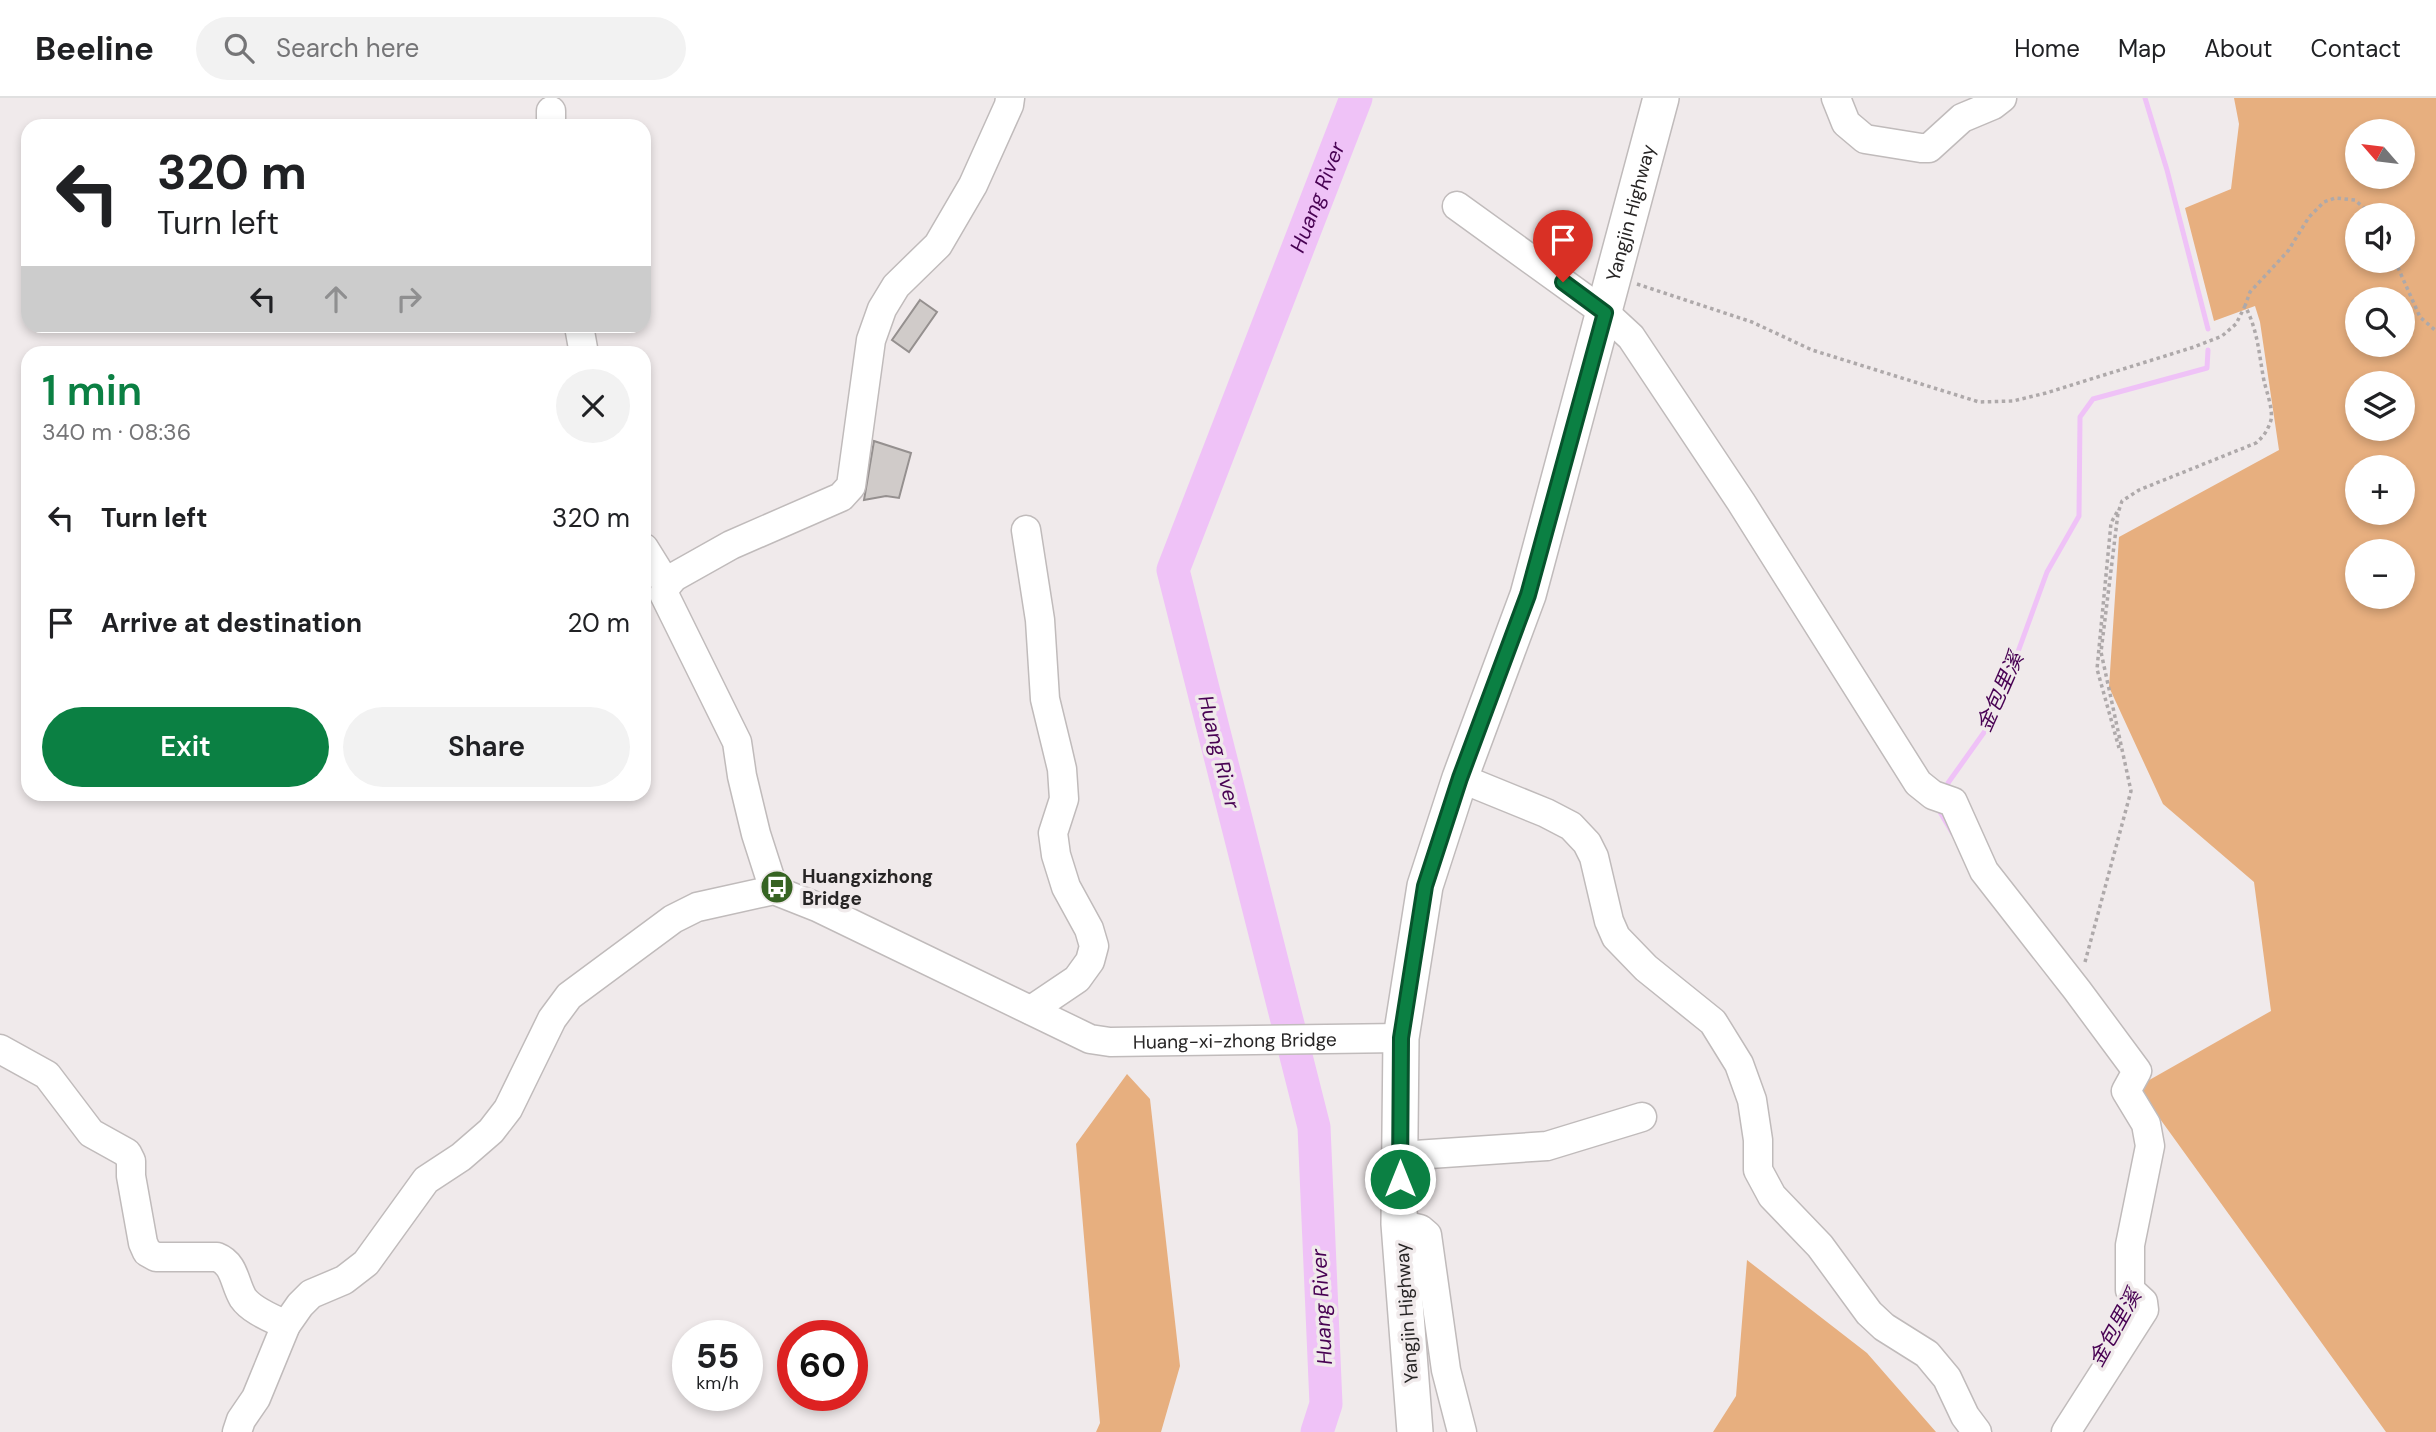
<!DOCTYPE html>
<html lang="en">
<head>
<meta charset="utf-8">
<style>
	body { margin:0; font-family:"DM Sans","Noto Sans TC",sans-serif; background:#f2f2f2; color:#202124; height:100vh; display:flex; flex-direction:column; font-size:26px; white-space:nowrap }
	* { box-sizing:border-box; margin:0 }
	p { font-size:23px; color:#757577 }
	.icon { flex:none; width:38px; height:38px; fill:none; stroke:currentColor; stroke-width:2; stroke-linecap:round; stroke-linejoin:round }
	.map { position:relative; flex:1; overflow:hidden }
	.details { position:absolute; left:21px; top:248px; width:630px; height:455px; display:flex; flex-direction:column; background:#fff; border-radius:21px; box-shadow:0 4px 10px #0003 }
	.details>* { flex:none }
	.hud { position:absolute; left:21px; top:21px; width:630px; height:214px; border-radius:21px; box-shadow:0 4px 10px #0003; background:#fff; color:#202124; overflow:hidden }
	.needle { width:46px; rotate:298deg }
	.fabs { position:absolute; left:2345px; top:21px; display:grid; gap:14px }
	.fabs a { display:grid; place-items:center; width:70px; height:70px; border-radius:50%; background:#fff; box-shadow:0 4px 10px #0003; font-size:35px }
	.speed { position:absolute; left:672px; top:1222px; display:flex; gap:14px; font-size:35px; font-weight:700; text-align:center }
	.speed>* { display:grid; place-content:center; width:91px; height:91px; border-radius:50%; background:#fff; box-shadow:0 4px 10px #0003; line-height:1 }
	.speed small { font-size:18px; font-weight:400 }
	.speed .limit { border:10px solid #d22; background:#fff; color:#111 }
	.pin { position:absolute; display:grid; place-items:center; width:60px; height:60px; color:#fff; margin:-72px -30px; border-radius:50% 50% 50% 0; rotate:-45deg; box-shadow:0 0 7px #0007 }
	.pin .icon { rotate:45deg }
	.me { position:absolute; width:77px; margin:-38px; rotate:0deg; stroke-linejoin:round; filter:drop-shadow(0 0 5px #0008) }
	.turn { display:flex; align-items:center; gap:24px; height:147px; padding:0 21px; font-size:32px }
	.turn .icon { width:91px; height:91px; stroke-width:2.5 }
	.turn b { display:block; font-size:49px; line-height:60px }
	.lanes { display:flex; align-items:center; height:66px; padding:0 21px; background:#0003; justify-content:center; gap:35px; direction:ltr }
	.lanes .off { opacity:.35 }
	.round { display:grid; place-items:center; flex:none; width:74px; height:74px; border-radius:37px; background:#f2f2f2 }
	.summary { display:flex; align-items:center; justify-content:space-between; height:119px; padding:0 21px }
	h1 { font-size:42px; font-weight:600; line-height:52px; color:#0b8043 }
	.action { display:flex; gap:14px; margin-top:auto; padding:14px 21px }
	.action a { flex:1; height:80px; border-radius:42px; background:#0b8043; color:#fff; font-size:28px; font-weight:600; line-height:80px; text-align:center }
	.action a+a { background:#f2f2f2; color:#202124 }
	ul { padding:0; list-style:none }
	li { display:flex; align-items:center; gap:21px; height:105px; padding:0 21px }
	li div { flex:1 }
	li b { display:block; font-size:26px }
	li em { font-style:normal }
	header { display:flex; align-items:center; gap:42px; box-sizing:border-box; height:98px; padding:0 35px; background:#fff; border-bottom:2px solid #e0e0e0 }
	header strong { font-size:33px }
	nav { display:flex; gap:38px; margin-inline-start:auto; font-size:24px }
	.search { width:490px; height:63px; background:#f2f2f2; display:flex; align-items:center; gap:18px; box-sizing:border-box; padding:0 24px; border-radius:38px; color:#757577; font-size:26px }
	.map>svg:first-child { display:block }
	.green { fill:#e7af7f; fill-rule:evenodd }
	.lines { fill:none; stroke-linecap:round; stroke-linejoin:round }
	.stream { stroke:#efc2f7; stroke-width:5 }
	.river { stroke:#efc2f7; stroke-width:33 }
	.building { fill:#d0cbc9; stroke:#95908f; stroke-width:2 }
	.minor-casing { stroke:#c0bbbb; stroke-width:31 }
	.major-casing { stroke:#c0bbbb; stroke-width:38 }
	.path { stroke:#aea9aa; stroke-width:3.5; stroke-dasharray:3.5 3.5; stroke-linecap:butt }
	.minor { stroke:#fff; stroke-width:28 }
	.major { stroke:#fff; stroke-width:35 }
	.route-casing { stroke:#07532c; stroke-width:18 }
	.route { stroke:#0b8043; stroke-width:12 }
	.labels { text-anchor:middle; stroke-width:7; stroke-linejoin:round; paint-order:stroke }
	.street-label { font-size:19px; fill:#272525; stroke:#f0eaeb }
	.poi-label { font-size:19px; font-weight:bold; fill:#272525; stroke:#f0eaeb; text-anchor:start }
	.water-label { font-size:21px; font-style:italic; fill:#480253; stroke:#f0eaeb }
</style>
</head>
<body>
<header>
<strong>Beeline</strong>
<div class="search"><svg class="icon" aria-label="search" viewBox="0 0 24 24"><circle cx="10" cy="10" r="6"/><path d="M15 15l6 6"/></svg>Search here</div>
<nav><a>Home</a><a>Map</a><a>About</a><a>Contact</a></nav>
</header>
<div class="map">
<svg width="2436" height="1334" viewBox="0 0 2436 1334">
	<rect width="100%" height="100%" fill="#f0eaeb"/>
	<g class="green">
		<path d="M2234 0H2436V1334H2386L2137 989 2271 913 2254 784 2163 706 2109 589 2119 439 2279 352 2260 224 2255 208 2214 223 2185 110 2231 91 2239 26ZM2357 33H2403V79H2357ZM2357 117H2403V163H2357ZM2357 201H2403V247H2357ZM2357 285H2403V331H2357ZM2357 369H2403V415H2357ZM2357 453H2403V499H2357Z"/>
		<path d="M1127 976 1150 1001 1180 1268 1161 1334H1096L1100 1325 1076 1046Z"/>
		<path d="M1747 1162 1867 1255 1936 1334H1713L1736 1298Z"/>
	</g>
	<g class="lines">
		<g class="stream">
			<path d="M2145 0 2167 72 2208 231"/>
			<path d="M1946 692 1948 685 1985 633 2003 595 2047 474 2079 418 2080 319 2093 301 2207 270 2208 252"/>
			<path d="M1942 708 1940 714 1953 736"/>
		</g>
		<path class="river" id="s1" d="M1317 1334 1326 1306 1314 1029 1173 472 1356 0"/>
	</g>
	<g class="building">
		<path d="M920 202 937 214 909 254 892 242Z"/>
		<path d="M874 343 911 355 899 400 886 398 864 402Z"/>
	</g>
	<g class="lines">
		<defs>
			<g id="minor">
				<path d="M1836 0 1846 25 1865 41 1921 50H1929L1962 20 1993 7 2002 0"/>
				<path d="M551 28V13"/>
				<path d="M1457 108 1605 215 1631 239 1741 404 1918 685 1933 697 1953 704 1984 773 2077 892 2137 973 2126 993 2146 1026 2150 1048 2130 1147V1192L2143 1204 2144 1212 2066 1334"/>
				<path d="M579 228 584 256"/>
				<path d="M1026 432 1040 522 1045 601 1062 671 1064 701 1053 735 1056 757 1066 789 1089 831 1094 848 1090 863 1077 881 1031 912"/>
				<path d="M644 450 667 487"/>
				<path d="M1460 680 1546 715 1571 728 1587 745 1594 759 1609 823 1616 839 1646 870 1713 924 1739 966 1752 1002 1758 1042V1072L1772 1098 1820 1148 1869 1215 1884 1229 1927 1256 1947 1280 1965 1318 1977 1334"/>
				<path d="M774 792 756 736 742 678 737 644 664 496 667 487 674 479 731 447 841 399 851 388 871 242 882 211 896 188 938 147 973 87 1009 7 1010 0"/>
				<path d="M0 951 47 977 91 1035 127 1055 131 1063V1078L143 1145 147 1154 156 1159H217C235 1166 234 1185 243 1200 252 1213 272 1220 286 1227"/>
				<path d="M1400 1058 1547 1048 1642 1019"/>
				<path d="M1399 1126 1420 1131 1427 1137 1446 1272 1462 1334"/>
				<path id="s2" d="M237 1334 241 1322 256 1300 286 1227 300 1207 311 1196 344 1182 366 1165 426 1082 461 1059 491 1033 508 1011 552 921 569 898 673 821 697 809 774 792 817 809 1090 941 1110 944 1401 940"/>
			</g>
			<g id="major">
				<path id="s3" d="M1415 1334 1399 1126 1401 940 1425 788 1460 680 1528 497 1661 0"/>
			</g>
		</defs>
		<use href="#minor" class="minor-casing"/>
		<use href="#major" class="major-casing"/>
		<g class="path">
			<path d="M2395 163 2420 219 2436 233"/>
			<path d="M1637 186 1752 224 1812 252 1979 304 2013 303 2046 295 2194 249 2222 238 2236 226 2245 208"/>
			<path d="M2117 414 2111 425 2097 571 2119 650"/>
			<path d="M2085 864 2131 693 2101 554 2118 415 2122 403 2139 392 2256 345C2264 338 2268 332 2271 322 2273 311 2267 295 2264 283 2259 257 2258 232 2245 208L2250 194 2288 153 2309 119 2324 104 2335 100 2355 102 2372 117"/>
		</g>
		<use href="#minor" class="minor"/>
		<use href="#major" class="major"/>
	</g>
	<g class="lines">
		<defs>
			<path id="route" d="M1400 1081 1401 940 1425 788 1460 680 1528 497 1605 215 1563 184"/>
		</defs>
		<use href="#route" class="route-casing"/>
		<use href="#route" class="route"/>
	</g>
	<defs>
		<symbol id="bus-disc" viewBox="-11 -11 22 22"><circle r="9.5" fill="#366322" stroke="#f0eaeb"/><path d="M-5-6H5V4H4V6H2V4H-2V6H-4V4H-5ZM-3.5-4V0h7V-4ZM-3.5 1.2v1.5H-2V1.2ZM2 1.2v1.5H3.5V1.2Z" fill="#fff"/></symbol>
	</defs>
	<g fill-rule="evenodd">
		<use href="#bus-disc" x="758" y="770" width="38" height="38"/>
	</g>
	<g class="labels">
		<g class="street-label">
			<text dy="7" stroke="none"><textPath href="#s3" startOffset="1253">Yangjin Highway</textPath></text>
			<text dy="7" stroke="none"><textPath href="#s2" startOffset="1292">Huang-xi-zhong Bridge</textPath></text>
			<text transform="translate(1406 1215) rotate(-94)" y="7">Yangjin Highway</text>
		</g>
		<g class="poi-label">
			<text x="802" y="785">Huangxizhong<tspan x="802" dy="22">Bridge</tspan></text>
		</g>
		<g class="water-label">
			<text dy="7" stroke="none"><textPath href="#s1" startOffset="1281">Huang River</textPath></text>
			<text transform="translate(2000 594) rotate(-66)" y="7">金包里溪</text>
			<text transform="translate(1219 654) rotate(76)" y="7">Huang River</text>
			<text transform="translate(1322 1209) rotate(-93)" y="7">Huang River</text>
			<text transform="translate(2115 1230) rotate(-61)" y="7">金包里溪</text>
		</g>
	</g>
</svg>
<div class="fabs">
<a><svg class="needle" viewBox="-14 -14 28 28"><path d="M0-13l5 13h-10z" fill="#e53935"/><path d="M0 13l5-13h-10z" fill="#757577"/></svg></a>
<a><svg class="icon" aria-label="sound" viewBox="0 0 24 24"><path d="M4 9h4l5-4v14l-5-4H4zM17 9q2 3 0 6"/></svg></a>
<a><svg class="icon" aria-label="search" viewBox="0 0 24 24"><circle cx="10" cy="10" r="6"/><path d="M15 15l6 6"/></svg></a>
<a><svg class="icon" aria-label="layers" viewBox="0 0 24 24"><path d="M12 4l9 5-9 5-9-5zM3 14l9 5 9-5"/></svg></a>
<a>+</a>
<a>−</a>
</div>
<div class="speed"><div>55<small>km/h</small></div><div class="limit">60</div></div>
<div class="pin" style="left:1563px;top:184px;background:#d93025"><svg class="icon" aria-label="arrive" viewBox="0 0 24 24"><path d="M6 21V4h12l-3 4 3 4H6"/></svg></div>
<svg class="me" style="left:1400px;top:1081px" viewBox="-20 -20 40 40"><circle r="17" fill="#0b8043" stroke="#fff" stroke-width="3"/><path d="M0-11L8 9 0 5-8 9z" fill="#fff"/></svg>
<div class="hud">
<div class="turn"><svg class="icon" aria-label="left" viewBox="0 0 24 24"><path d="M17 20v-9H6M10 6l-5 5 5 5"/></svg><div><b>320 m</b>Turn left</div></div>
<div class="lanes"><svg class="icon" aria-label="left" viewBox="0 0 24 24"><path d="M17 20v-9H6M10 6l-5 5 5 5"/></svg><svg class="icon off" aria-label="ahead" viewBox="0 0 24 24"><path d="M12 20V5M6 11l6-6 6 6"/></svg><svg class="icon off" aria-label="right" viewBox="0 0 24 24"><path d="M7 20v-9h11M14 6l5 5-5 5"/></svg></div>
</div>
<section class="details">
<div class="summary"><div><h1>1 min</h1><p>340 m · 08:36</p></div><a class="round"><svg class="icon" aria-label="close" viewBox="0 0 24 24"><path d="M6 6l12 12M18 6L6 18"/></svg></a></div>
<ul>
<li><svg class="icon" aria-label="left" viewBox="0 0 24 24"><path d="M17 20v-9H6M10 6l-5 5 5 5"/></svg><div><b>Turn left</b></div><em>320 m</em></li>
<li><svg class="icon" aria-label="arrive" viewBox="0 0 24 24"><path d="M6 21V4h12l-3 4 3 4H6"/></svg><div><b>Arrive at destination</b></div><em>20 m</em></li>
</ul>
<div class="action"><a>Exit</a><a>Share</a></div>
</section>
</div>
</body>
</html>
